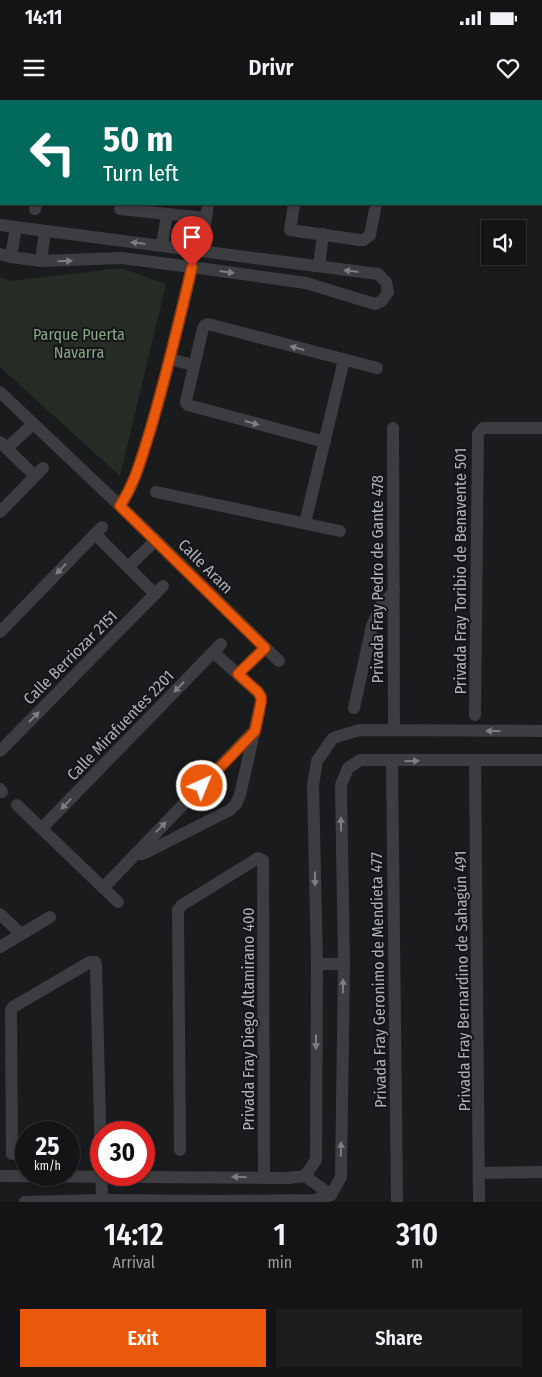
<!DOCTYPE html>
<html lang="en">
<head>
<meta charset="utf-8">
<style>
	body { margin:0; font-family:"Fira Sans Condensed",sans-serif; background:#1d1d1f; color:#f1f3f6; height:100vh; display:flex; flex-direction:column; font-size:19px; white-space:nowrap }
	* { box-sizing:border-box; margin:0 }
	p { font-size:16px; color:#9d9ea1 }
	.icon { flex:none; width:28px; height:28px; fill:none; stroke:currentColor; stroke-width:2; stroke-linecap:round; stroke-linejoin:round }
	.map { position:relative; height:1102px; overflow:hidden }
	.drawer { display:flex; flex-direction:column; background:#141416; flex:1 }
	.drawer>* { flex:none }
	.hud { position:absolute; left:0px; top:0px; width:542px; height:105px; box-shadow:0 1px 4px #0004,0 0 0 1px #333335; background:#00695c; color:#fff; overflow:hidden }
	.fabs { position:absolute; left:481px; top:120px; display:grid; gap:10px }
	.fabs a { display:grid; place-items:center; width:45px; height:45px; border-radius:0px; background:#141416; box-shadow:0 1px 4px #0004,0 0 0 1px #333335; font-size:25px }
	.speed { position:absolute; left:15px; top:1021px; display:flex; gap:10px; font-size:25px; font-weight:700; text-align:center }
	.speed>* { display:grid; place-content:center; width:65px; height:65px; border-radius:50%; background:#141416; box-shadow:0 1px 4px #0004,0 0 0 1px #333335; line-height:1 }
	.speed small { font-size:12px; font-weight:400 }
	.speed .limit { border:8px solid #d22; background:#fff; color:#111 }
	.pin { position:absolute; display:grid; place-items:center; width:42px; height:42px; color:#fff; margin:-51px -21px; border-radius:50% 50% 50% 0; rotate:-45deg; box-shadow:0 0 5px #0007 }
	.pin .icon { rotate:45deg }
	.me { position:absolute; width:55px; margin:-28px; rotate:44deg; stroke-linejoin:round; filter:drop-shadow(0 0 4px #0008) }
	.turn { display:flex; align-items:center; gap:18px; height:105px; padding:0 20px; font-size:22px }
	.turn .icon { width:65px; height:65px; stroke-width:2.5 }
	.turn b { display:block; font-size:35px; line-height:42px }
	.eta { display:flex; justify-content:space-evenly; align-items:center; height:85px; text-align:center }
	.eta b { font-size:30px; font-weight:600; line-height:35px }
	.action { display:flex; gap:10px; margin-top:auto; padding:10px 20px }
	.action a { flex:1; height:58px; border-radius:0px; background:#ea580c; color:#fff; font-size:20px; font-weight:600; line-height:58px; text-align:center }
	.action a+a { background:#1d1d1f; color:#f1f3f6 }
	.status { display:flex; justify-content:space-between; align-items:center; height:35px; padding:0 25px; background:#141416; direction:ltr }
	.status svg { height:14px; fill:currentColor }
	header { display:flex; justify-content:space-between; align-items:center; height:65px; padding:0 20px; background:#141416; font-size:22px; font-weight:600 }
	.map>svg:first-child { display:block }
	.green { fill:#242c25 }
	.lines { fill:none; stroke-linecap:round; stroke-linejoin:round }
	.street { stroke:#3c3d41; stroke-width:12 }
	.oneway { fill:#7b7e84 }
	.route-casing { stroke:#983908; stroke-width:12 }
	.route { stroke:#ea580c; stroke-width:9 }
	.labels { text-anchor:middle; stroke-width:4; stroke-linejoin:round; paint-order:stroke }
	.park-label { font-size:16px; fill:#86a587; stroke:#151518 }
	.street-label { font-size:16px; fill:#aeb3bb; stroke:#151518 }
</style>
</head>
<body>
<div class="status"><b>14:11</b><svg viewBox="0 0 49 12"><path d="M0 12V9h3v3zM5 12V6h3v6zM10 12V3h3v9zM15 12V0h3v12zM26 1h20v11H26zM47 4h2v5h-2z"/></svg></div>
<header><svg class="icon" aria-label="menu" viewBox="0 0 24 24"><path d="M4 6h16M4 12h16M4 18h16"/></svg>Drivr<svg class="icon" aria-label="heart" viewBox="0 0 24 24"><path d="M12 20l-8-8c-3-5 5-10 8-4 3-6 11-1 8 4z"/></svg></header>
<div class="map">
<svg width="542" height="1102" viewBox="0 0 542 1102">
	<rect width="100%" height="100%" fill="#1a1b1d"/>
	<path class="green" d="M121 168 166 184 120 376 0 267V177L11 181Z"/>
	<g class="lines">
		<g class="street">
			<path d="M49 1V0"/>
			<path d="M133 1V0"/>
			<path d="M221 1V0"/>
			<path d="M306 1V0"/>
			<path d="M392 1V0"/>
			<path d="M0 92H1"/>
			<path d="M294 104 290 130 360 140H364L370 135 376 104"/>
			<path d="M35 109 36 104"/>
			<path d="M120 109 206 118"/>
			<path d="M0 125 378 174 386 182 388 192 382 201 375 204 306 183 192 167 121 158 41 161 11 157 0 154"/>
			<path d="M204 131 208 104"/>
			<path d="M162 146 167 114"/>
			<path d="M11 157 16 127"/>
			<path d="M41 161 45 131"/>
			<path d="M319 166 323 134"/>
			<path d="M170 259 193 265"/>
			<path d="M0 292 156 440 279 561"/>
			<path d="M393 328 394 630"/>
			<path d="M0 342 35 376"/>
			<path d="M325 342 188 305 186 303V301L203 228 205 225 208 224 377 268"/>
			<path d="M7 348 33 324"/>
			<path d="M156 392 340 431"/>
			<path d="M120 406C136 382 141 359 150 331 166 277 179 222 192 167"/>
			<path d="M0 412 43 368"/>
			<path d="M305 423 344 260"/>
			<path d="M95 434 155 494"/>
			<path d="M128 467 156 440"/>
			<path d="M0 532 102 427"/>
			<path d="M238 574 265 548"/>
			<path d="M354 608 372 526 381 505 394 492"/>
			<path d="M475 615 478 334 483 328H542"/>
			<path d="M0 651 163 486"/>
			<path d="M475 660 479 1102"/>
			<path d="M392 661 397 1100"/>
			<path d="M0 689 2 692"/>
			<path d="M17 705 118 802"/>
			<path d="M42 728 221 544"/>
			<path d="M135 754H141L147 752 230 710 236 704 240 695 261 602V597L258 592 213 552"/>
			<path d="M103 788 254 631"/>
			<path d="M0 814 21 834"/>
			<path d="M0 847 50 817"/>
			<path d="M317 864H344"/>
			<path d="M180 1050 178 810 182 805 258 758 263 760 264 1078"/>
			<path d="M12 1054 11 910 13 907 90 862H95L96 866 102 1100"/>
			<path d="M480 1073 542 1072"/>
			<path d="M0 1076 288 1078 305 1076 331 1095"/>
			<path d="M305 1076 316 1060 317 864 313 685 317 661 333 638 359 630 542 631"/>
			<path d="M25 1102 102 1100 218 1101 314 1100 331 1095 341 1077 344 864 341 685 348 668 360 660H542"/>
		</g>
	</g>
	<defs><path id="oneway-solid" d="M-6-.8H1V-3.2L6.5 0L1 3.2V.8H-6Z" transform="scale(1.25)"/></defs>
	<g class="oneway">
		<use href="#oneway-solid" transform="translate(138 143) rotate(-173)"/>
		<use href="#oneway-solid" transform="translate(65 161) rotate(-1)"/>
		<use href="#oneway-solid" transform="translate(351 171) rotate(-173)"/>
		<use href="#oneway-solid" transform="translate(227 172) rotate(8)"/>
		<use href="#oneway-solid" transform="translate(297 248) rotate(-165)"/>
		<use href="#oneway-solid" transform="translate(252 323) rotate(15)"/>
		<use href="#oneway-solid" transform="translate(61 469) rotate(134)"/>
		<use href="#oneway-solid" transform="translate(179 587) rotate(134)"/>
		<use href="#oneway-solid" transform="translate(34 617) rotate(-45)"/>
		<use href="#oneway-solid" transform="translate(493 631) rotate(180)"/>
		<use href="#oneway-solid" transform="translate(412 661) rotate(-1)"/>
		<use href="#oneway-solid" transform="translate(66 704) rotate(134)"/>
		<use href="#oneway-solid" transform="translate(341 724) rotate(-91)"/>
		<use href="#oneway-solid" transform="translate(161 727) rotate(-46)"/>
		<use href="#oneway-solid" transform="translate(315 779) rotate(89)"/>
		<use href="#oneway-solid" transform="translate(343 886) rotate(-89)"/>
		<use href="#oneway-solid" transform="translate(316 942) rotate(90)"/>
		<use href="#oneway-solid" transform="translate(341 1049) rotate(-89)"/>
		<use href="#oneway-solid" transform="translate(239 1077) rotate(-179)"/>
	</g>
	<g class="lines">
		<defs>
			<path id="route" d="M192 167C179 222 166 277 150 331 141 359 136 381 120 406L265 548 238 574 258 592 261 597V602L255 631 202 686"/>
		</defs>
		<use href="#route" class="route-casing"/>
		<use href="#route" class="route"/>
	</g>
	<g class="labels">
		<g class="park-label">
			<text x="79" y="240">Parque Puerta<tspan x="79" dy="18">Navarra</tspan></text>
		</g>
		<g class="street-label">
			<text transform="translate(206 466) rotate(45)" y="6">Calle Aram</text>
			<text transform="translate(460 471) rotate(-90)" y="6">Privada Fray Toribio de Benavente 501</text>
			<text transform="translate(377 479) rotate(-90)" y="6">Privada Fray Pedro de Gante 478</text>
			<text transform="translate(70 557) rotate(-45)" y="6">Calle Berriozar 2151</text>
			<text transform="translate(120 625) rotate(-46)" y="6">Calle Mirafuentes 2201</text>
			<text transform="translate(378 880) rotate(-91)" y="6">Privada Fray Geronimo de Mendieta 477</text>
			<text transform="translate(462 881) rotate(-91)" y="6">Privada Fray Bernardino de Sahagún 491</text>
			<text transform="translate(248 919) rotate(-90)" y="6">Privada Fray Diego Altamirano 400</text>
		</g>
	</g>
</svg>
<div class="fabs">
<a><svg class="icon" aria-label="sound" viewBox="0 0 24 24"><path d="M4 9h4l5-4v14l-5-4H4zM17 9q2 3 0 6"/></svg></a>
</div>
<div class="speed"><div>25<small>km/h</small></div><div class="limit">30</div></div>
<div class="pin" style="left:192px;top:167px;background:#d93025"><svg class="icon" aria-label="arrive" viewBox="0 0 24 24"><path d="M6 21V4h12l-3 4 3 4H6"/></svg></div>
<svg class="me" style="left:202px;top:686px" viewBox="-20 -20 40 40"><circle r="17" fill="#ea580c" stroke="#fff" stroke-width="3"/><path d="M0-11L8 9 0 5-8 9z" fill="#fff"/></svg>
<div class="hud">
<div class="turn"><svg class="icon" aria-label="left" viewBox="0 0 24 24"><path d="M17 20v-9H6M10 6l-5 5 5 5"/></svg><div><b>50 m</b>Turn left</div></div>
</div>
</div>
<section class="drawer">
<div class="eta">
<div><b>14:12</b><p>Arrival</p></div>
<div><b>1</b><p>min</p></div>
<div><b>310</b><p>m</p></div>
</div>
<div class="action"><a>Exit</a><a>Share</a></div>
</section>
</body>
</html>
